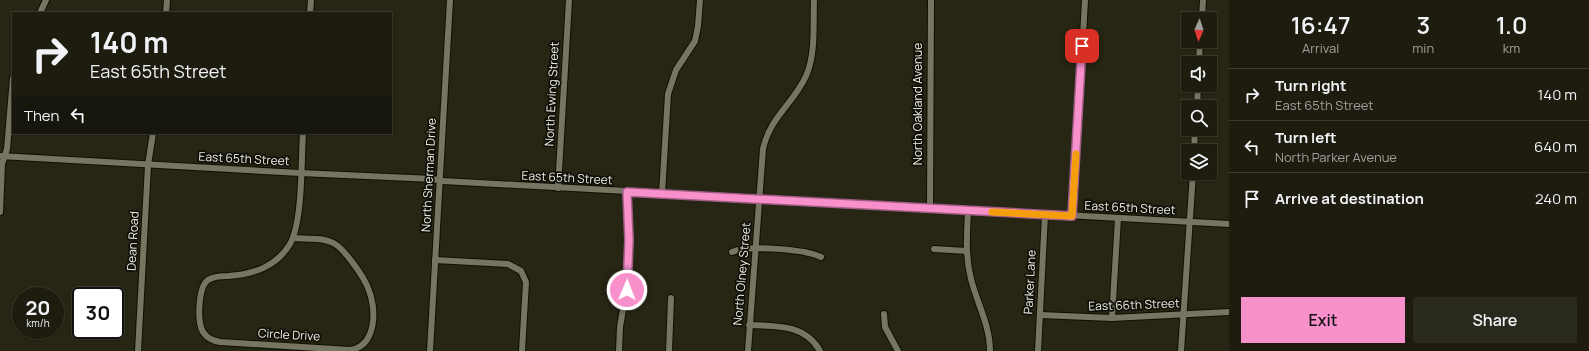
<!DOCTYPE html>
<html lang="en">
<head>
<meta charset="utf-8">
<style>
	body { margin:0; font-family:Manrope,sans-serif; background:#2a291d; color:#f1f3f6; height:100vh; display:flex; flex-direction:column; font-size:15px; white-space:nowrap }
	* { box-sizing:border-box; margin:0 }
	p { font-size:13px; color:#a0a19e }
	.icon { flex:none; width:22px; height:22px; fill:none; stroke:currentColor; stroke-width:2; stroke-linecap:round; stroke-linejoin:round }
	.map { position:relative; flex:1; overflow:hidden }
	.panel { display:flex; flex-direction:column; background:#1d1c0f; width:360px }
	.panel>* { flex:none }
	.guide { position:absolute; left:12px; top:12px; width:380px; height:122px; border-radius:0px; box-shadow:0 1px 3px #0004,0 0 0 1px #3b3a2f; background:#1d1c0f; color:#f1f3f6; overflow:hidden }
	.needle { width:26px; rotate:183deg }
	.fabs { position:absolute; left:1181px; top:12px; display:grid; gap:8px }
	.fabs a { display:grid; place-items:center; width:36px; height:36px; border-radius:0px; background:#1d1c0f; box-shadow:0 1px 3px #0004,0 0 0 1px #3b3a2f; font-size:20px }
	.speed { position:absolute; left:12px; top:287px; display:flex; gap:8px; font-size:20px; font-weight:700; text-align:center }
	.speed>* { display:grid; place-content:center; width:52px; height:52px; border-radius:50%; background:#1d1c0f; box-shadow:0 1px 3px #0004,0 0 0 1px #3b3a2f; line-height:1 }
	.speed small { font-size:10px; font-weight:400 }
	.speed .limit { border:2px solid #111; border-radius:6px; background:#fff; color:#111 }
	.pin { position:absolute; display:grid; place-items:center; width:34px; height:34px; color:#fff; margin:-17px; border-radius:8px; box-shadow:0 2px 6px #0006 }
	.me { position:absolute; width:44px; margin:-22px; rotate:1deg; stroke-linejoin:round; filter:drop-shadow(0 0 3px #0008) }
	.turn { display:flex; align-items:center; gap:14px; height:84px; padding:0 12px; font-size:18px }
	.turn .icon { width:52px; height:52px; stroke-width:2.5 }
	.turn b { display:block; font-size:28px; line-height:34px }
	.then { display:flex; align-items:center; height:38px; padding:0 12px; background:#0003; gap:8px; font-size:15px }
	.eta { display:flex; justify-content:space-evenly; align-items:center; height:68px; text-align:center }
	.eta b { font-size:24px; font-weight:600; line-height:28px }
	.action { display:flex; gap:8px; margin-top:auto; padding:8px 12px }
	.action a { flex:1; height:46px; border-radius:0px; background:#f890cc; color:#111; font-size:16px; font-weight:600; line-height:46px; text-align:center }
	.action a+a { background:#2a291d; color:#f1f3f6 }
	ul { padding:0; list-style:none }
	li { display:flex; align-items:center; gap:12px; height:52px; padding:0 12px; border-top:1px solid #3b3a2f }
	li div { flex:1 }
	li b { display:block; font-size:15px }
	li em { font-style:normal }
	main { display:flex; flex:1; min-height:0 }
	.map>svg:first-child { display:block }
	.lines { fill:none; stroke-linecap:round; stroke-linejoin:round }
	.minor-casing { stroke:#100f02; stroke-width:8 }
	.minor { stroke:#757561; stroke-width:6 }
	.route-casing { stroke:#a15e85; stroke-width:10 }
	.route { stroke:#f890cc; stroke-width:7 }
	.slow { stroke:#f59e0b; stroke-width:7 }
	.labels { text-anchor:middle; stroke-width:3.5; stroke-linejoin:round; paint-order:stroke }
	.street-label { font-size:12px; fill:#eeeee3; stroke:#0f0f07 }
</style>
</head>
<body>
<main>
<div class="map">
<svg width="1229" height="351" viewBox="0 0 1229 351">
	<rect width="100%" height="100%" fill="#272614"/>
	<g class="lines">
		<defs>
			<g id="minor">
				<path d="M40 13 46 0"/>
				<path d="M166 13 167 0"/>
				<path d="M310 13 311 0"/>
				<path d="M1202 19 1203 0"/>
				<path d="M1199 63 1200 41"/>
				<path d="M1197 107 1198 85"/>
				<path d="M1194 151 1195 129"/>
				<path d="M0 156 300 173 433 179 443 181 1229 224"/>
				<path d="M558 188 569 0"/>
				<path d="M662 194 668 94 676 70 695 41 698 26 700 0"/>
				<path d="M930 208 931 0"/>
				<path d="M968 210C967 234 965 256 971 279 977 303 990 325 990 351"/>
				<path d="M0 212 2 164 7 149 13 78"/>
				<path d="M1073 216 1085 0"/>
				<path d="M293 238C306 239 324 237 335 244 345 250 364 277 368 288 377 308 377 346 350 350L220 342C213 341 207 338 203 332 197 322 198 287 208 280 214 276 222 276 228 276 254 274 276 267 290 244 303 220 301 162 303 133"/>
				<path d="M934 249 967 251"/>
				<path d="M732 252C748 245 805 249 821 257"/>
				<path d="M435 260 508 264 521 271 526 282 522 351"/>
				<path d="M884 314 885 327 898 351"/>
				<path d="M1040 315 1112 318 1229 312"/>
				<path d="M1112 318 1118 218"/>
				<path d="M749 325C776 326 805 324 820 351"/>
				<path d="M138 351 148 165 153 133"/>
				<path d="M430 351 450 0"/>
				<path d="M619 351 620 327 627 286 629 240 627 192"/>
				<path d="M669 351 671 298"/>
				<path d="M748 351 763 149C770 117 794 103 806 76 816 54 813 24 814 0"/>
				<path d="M1038 351 1045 215"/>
				<path d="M1181 351 1193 173"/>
			</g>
		</defs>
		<use href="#minor" class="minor-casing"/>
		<use href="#minor" class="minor"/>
	</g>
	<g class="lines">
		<defs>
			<path id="route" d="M627 290 629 240 627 192 1072 216 1082 46"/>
		</defs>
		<use href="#route" class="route-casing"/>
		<use href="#route" class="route"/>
		<path class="slow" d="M992 212 1072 216 1076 154"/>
	</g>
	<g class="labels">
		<g class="street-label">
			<text transform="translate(552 94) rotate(-87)" y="4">North Ewing Street</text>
			<text transform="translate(918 104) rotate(-90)" y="4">North Oakland Avenue</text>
			<text transform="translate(244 159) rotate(3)" y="4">East 65th Street</text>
			<text transform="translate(429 175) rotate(-87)" y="4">North Sherman Drive</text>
			<text transform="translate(567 178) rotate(3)" y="4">East 65th Street</text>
			<text transform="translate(1130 208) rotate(3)" y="4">East 65th Street</text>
			<text transform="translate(133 241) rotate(-87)" y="4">Dean Road</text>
			<text transform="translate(742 274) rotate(-85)" y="4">North Olney Street</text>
			<text transform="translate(1030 282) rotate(-87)" y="4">Parker Lane</text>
			<text transform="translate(1134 305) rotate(-2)" y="4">East 66th Street</text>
			<text transform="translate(289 335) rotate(3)" y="4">Circle Drive</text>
		</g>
	</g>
</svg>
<div class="fabs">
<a><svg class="needle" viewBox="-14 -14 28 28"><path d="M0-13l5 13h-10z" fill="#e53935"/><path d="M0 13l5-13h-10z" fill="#a0a19e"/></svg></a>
<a><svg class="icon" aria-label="sound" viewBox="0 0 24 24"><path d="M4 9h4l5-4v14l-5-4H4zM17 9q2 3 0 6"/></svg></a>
<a><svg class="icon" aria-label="search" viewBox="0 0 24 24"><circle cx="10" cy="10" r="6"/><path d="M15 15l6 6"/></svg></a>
<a><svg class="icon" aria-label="layers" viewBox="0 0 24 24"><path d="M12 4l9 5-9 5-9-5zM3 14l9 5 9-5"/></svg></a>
</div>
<div class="speed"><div>20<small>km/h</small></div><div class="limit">30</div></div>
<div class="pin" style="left:1082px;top:46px;background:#d93025"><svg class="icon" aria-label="arrive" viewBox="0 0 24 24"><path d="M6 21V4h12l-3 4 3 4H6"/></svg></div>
<svg class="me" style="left:627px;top:290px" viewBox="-20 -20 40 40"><circle r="17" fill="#f890cc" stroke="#fff" stroke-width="3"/><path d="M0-11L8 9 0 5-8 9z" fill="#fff"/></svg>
<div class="guide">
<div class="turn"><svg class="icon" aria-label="right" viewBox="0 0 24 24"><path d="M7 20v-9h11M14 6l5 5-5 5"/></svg><div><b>140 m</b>East 65th Street</div></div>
<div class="then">Then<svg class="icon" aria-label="left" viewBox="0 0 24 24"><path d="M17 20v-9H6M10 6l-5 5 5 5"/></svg></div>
</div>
</div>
<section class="panel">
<div class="eta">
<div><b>16:47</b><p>Arrival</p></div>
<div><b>3</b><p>min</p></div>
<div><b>1.0</b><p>km</p></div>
</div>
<ul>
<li><svg class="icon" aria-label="right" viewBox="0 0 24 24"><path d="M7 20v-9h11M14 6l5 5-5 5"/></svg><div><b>Turn right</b><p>East 65th Street</p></div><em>140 m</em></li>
<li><svg class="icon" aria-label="left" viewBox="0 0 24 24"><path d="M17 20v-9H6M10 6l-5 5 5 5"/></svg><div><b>Turn left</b><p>North Parker Avenue</p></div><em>640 m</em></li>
<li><svg class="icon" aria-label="arrive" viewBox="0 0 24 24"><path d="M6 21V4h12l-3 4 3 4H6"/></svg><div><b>Arrive at destination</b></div><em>240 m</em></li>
</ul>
<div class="action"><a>Exit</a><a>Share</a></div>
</section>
</main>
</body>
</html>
